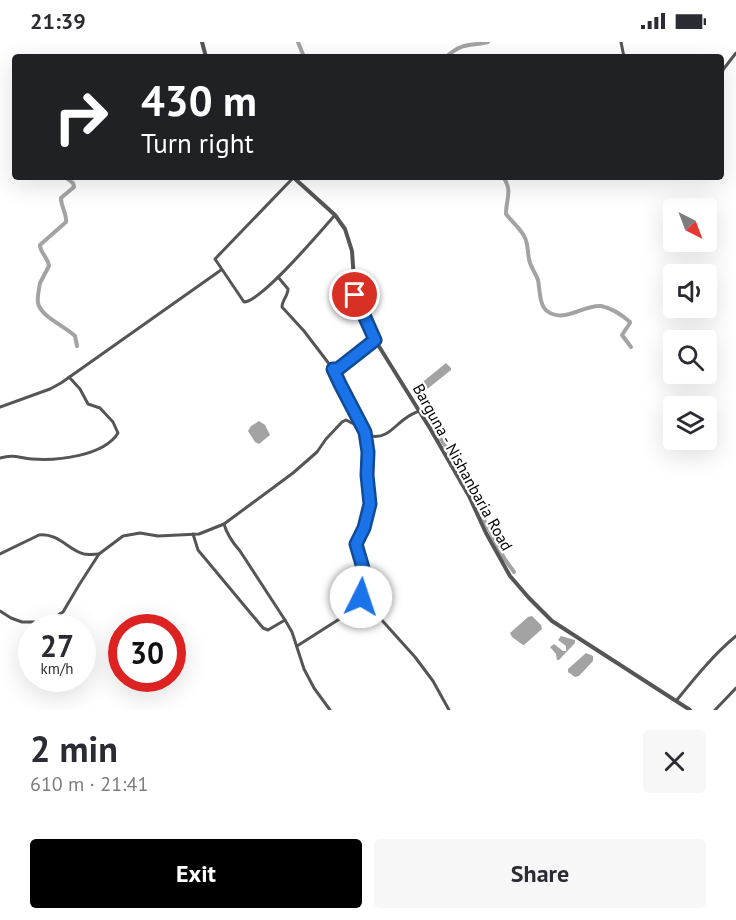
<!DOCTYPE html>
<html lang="en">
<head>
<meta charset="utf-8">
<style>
	body { margin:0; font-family:"PT Sans",sans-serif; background:#f7f7f7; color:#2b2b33; height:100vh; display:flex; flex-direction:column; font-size:22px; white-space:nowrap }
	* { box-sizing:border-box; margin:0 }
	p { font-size:20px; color:#7c7c81 }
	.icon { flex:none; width:33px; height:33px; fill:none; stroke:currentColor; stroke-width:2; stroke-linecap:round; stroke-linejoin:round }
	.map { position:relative; height:668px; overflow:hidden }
	.panel { display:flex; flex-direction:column; background:#fff; flex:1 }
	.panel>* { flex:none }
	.top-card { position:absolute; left:12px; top:12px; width:712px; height:126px; border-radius:6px; box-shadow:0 6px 24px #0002; background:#202124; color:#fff; overflow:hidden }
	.needle { width:39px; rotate:138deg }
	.controls { position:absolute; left:663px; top:156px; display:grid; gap:12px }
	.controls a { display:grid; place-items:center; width:54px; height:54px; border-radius:6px; background:#fff; box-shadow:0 6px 24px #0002; font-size:30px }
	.speed { position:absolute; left:18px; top:572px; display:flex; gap:12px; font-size:30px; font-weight:700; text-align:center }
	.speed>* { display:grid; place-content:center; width:78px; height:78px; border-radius:50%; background:#fff; box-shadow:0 6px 24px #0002; line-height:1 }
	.speed small { font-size:15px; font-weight:400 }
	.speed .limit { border:9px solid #d22; background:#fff; color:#111 }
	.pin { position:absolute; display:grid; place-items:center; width:51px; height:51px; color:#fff; margin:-26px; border:3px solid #fff; border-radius:50%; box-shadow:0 2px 6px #0007 }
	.me { position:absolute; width:66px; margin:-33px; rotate:4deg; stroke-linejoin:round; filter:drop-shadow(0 0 4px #0008) }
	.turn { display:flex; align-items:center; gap:21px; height:126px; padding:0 30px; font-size:27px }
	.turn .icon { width:78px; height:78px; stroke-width:2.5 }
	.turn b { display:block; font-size:42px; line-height:51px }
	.round { display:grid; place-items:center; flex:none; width:63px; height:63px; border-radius:6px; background:#f7f7f7 }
	.summary { display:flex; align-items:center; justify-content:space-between; height:102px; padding:0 30px }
	h1 { font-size:36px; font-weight:700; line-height:45px }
	.button { display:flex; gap:12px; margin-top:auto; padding:12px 30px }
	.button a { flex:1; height:69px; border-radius:6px; background:#000; color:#fff; font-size:24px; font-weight:700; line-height:69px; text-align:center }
	.button a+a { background:#f7f7f7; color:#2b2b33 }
	.status { display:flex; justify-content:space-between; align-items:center; height:42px; padding:0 30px; background:#fff; direction:ltr }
	.status svg { height:16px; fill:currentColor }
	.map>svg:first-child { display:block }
	.water { fill:#a3a3a3 }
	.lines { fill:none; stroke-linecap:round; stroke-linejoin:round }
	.canal { stroke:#a3a3a3; stroke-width:4 }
	.minor { stroke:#555; stroke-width:3 }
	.tertiary { stroke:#555; stroke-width:4 }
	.route-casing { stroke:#114b97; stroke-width:15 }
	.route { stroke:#1a73e8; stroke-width:10 }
	.labels { text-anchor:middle; stroke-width:4.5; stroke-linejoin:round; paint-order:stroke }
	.street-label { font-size:16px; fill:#000; stroke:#fff }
</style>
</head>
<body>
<div class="status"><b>21:39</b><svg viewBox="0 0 49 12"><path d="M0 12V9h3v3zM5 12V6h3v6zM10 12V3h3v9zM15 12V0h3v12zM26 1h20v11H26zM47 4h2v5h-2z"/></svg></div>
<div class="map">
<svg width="736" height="668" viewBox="0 0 736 668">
	<rect width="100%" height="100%" fill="#fff"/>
	<g class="water">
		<path d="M446 321 451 326V328L426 348 421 349 419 346V343Z"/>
		<path d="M259 379 265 383 270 393 259 402 255 400 248 389 251 384Z"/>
		<path d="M532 574 541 583 542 587 524 603H523L512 595 510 591 528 575Z"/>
		<path d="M561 594 575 598V601L559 618H557L556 612 550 605 554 602 563 609H566V604L558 598Z"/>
		<path d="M586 611 593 614V619L579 634 575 635 568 630V627Z"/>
	</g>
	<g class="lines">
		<g class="canal">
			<path d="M298 0 304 15"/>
			<path d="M446 15C463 0 467 5 488 0"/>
			<path d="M65 135 73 141 74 145 61 156C61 165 67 172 66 180L40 203C40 211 48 215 49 224L40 241C39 247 37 256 38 261 41 275 65 284 75 294L77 304"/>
			<path d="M503 135C513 148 506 157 506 172 512 180 520 186 524 194 529 202 527 212 530 221 532 227 536 232 538 238 540 247 539 263 547 269 564 282 584 262 601 264 611 266 622 273 630 280V281L622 293 631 305"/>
			<path d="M432 383 463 431 478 460 484 478 504 516 514 530"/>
		</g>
		<g class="minor">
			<path d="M621 0 624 15"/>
			<path d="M722 29 736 11"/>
			<path d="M294 135 215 217 244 260C262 259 320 190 335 173"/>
			<path d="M278 235 288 247C288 254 282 258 282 265L304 289 333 327H338L375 298"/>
			<path d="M0 365 50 347 61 341 221 228"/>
			<path d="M0 416C14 412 19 416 32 417 57 419 104 414 118 391L113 380 100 366 88 362 80 347 69 335"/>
			<path d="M193 492 198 508 263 586 268 588 285 578"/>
			<path d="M0 512 39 493C59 491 68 508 84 512 89 513 95 512 99 512"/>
			<path d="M361 555 415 615 433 639 449 668"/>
			<path d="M0 569 11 576 22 580H47L63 570 79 543 99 512 123 494 140 491 158 494 199 492 224 482"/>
			<path d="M297 604 352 569 359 561 362 552 363 526 356 502 364 486 370 462 367 433 368 410 365 390 340 342 333 327"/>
			<path d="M676 659C694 637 713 613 736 594"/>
			<path d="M330 668 314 646 304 627 292 590 285 578 240 509C233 501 227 493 224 482L293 431 317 410 326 397 342 380 346 378C352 381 367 389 371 394 387 397 394 384 406 376 410 373 415 371 419 369"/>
			<path d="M715 668 736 646"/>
		</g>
		<g class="tertiary">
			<path d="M202 0 206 15"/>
			<path d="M293 135 335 173 345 187 352 209 355 253 375 298 431 388 469 454 486 491 510 534 529 556 552 579 690 668"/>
		</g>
	</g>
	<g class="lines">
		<defs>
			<path id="route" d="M355 253 375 298 338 327H333L340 342 365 390 368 410 367 433 370 462 364 486 356 502 363 526 361 555"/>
		</defs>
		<use href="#route" class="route-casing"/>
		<use href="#route" class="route"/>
	</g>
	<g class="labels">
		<g class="street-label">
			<text transform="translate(463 425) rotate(61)" y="6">Barguna - Nishanbaria Road</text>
		</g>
	</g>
</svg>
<div class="controls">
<a><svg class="needle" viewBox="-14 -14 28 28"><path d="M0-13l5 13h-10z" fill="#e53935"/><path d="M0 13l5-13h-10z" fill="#7c7c81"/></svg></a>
<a><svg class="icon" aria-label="sound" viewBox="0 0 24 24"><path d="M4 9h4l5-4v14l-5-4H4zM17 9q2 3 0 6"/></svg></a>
<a><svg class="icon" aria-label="search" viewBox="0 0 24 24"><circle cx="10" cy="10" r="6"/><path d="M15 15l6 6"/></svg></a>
<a><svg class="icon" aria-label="layers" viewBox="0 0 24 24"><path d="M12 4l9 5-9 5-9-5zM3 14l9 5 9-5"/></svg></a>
</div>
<div class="speed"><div>27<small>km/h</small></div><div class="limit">30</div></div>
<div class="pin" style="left:355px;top:253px;background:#d93025"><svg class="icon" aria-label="arrive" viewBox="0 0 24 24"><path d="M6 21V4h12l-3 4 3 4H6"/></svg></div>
<svg class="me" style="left:361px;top:555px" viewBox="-20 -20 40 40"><circle r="19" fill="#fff"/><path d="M0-13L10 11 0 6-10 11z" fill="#1a73e8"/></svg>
<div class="top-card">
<div class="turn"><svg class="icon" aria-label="right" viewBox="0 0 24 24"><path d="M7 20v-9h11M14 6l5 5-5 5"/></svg><div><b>430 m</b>Turn right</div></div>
</div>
</div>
<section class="panel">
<div class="summary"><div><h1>2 min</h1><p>610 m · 21:41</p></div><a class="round"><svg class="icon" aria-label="close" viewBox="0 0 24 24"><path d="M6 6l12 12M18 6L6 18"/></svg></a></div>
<div class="button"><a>Exit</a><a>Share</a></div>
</section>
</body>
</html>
